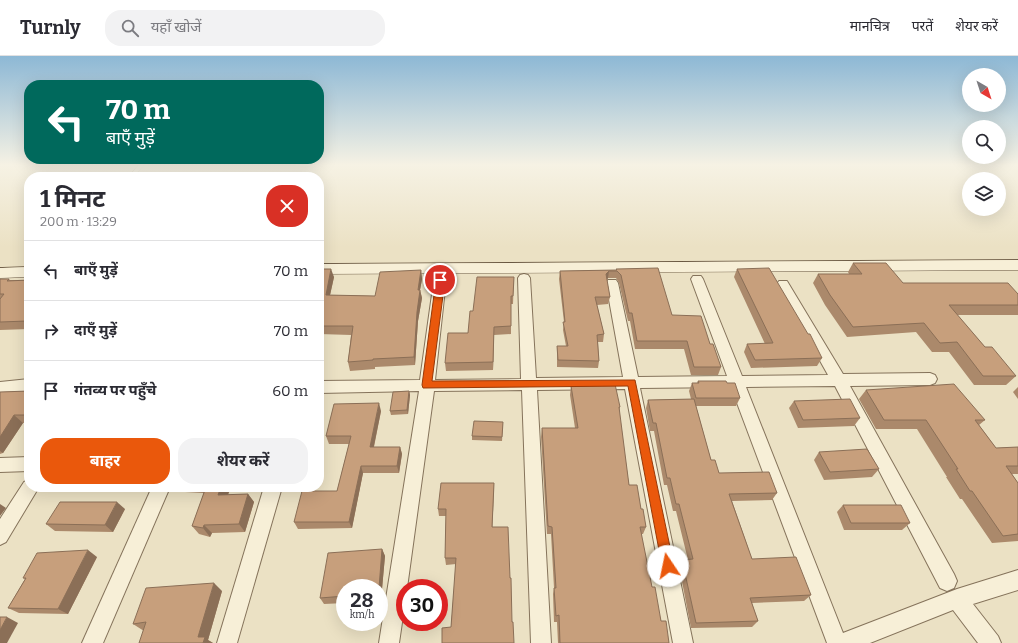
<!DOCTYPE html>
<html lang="hi">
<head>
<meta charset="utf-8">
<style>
	body { margin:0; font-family:Bitter,"Noto Sans Devanagari",serif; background:#f2f2f3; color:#2b2b33; height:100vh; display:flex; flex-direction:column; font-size:15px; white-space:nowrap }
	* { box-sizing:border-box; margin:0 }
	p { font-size:13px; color:#7c7c81 }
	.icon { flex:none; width:22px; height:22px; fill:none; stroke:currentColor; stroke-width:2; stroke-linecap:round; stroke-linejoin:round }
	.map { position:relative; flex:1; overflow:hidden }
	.panel { position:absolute; left:24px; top:116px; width:300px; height:320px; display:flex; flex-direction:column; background:#fff; border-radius:16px; box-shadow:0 4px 16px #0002 }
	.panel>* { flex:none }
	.banner { position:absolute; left:24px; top:24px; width:300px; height:84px; border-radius:16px; box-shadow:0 4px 16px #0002; background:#00695c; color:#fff; overflow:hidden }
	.needle { width:26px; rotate:141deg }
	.fabs { position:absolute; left:962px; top:12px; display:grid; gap:8px }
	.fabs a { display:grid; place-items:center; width:44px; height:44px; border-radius:50%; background:#fff; box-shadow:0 4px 16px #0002; font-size:20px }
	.speed { position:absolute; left:336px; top:523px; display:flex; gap:8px; font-size:20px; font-weight:700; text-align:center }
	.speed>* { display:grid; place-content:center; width:52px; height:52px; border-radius:50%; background:#fff; box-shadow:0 4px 16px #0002; line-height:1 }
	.speed small { font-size:10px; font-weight:400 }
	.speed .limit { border:6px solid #d22; background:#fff; color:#111 }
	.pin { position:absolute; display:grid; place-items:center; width:34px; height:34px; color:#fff; margin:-17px; border:2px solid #fff; border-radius:50%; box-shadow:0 1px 4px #0007 }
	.me { position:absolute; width:44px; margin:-22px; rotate:349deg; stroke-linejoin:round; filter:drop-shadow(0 0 3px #0008) }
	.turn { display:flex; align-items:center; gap:14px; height:84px; padding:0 16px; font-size:18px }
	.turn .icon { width:52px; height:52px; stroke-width:2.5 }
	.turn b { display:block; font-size:28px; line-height:34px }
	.round { display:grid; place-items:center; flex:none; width:42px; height:42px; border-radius:16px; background:#f2f2f3 }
	.head { display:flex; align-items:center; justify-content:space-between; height:68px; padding:0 16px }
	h1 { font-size:24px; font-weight:700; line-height:30px }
	.primary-button { display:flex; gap:8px; margin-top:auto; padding:8px 16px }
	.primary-button a { flex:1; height:46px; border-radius:16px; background:#ea580c; color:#fff; font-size:16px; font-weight:700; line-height:46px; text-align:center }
	.primary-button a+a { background:#f2f2f3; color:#2b2b33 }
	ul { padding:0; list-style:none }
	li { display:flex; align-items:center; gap:12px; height:60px; padding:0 16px; border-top:1px solid #e1e1e2 }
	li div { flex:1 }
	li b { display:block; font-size:15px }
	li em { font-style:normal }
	header { display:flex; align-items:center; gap:24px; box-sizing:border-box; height:56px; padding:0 20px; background:#fff; border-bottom:1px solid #e1e1e2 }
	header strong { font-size:19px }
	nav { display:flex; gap:22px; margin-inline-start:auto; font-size:14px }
	.search { width:280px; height:36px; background:#f2f2f3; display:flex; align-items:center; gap:10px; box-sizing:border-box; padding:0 14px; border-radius:16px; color:#7c7c81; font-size:15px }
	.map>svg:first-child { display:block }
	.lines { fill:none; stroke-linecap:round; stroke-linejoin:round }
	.lane-casing { stroke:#85735b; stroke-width:1 }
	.street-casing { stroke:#85735b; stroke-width:2 }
	.secondary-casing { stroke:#67553f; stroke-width:1 }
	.lane { fill:#f7efd7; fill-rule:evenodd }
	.street { fill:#f7efd7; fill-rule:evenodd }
	.secondary { fill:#f7efd7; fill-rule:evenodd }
	.wall { fill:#ab896b }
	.shaded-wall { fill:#8b6f57 }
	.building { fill:#c79f7c; stroke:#8b6f57 }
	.route { fill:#ea580c; stroke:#983908 }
</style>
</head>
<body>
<header>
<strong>Turnly</strong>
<div class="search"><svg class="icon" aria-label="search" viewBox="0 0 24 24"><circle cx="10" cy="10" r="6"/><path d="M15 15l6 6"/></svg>यहाँ खोजें</div>
<nav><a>मानचित्र</a><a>परतें</a><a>शेयर करें</a></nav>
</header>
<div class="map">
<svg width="1018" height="587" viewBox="0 0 1018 587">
	<rect width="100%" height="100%" fill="#ebe1c4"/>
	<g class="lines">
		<defs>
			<path id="lane" d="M139 109H144L133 121H128Z"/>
			<g id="street">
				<path d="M524 218 528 219 530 222 536 322 623 321 606 227 608 224H616L618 227 638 321 727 320 691 223 693 220H701L703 223 742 320 828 319 777 228 779 225H787L843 318 930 317 935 319 937 323 935 327 930 329 850 330 954 518 957 525 954 532 947 535 940 532 835 330 746 331 843 577 957 533 1018 514V534L973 548 998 580 1001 587H978L953 554 870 587H827L731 331 640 332 693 587H673L625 333 537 334 551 587H531L522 334 434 335 407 532H405V546L399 587H379L419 335 319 337V325L420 324 434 224 436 221H444L446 224 435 324 521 323 518 222 520 219Z"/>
				<path d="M29 323V335L0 338V326Z"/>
				<path d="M29 401V415L0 416V402Z"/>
				<path d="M29 424V431H39L6 486 0 489V463L24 426Z"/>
				<path d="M152 431H170L103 587H82Z"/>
				<path d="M264 431H282L237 587H217Z"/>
			</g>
			<g id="secondary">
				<path d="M1018 204V214L319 218V208Z"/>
				<path d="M29 211V221L0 222V212Z"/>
			</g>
		</defs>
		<use href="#lane" class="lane-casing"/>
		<use href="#street" class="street-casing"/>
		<use href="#secondary" class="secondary-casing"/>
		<use href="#lane" class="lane"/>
		<use href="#street" class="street"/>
		<use href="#secondary" class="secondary"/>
	</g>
	<g class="wall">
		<path d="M853 207 903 227 1018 238V259H957L985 291 1016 320 1006 329H974L949 296H932L916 276 847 281 825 249 813 227 818 218H849L848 216Z"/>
		<path d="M319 213 334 221 330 239 375 240 421 214 422 223 420 234 422 242 418 265 415 309 375 311V313L350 315 348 306 351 279 319 278Z"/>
		<path d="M616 213 672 259 710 288 721 311 718 319H691L684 293H635L630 265H628L619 227 616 222H608L607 224 610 241 608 248 597 249 604 278 603 286H598L599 305 598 312 557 311V290H566L563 274 564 266 559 223 560 215 616 214Z"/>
		<path d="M737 213 822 302 817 310 751 312 744 296 747 288H765L734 221Z"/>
		<path d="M514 221 513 248H511V278L494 279 493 314 446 315 445 307 468 277 473 255Z"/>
		<path d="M0 223H9L10 224H29V273L0 274Z"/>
		<path d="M698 325 727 327 740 342 736 350H696L711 404 719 417 777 437 772 444 732 445 752 503 811 539 804 545 752 547 758 565 752 571 691 572 679 510 682 504H688L676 455H673L667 429H664L654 375H650L646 352 648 344 691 343 689 335 692 327H697Z"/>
		<path d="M571 330 620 351 619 355 629 429 641 453 646 471 643 478H641L652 531 661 565 669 587H558L557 566H554L553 538 554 532 551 478H547L541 381 542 372H575L570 339Z"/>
		<path d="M1018 331V343L1013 336Z"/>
		<path d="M866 334 985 364 979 369 996 392 1018 391V418H1012L1018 427V485L992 487 962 443H960L946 421H947L917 373H876L859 343Z"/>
		<path d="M29 335V367H23L3 397 0 398V336Z"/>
		<path d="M409 335 410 339 408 358 391 359 390 355Z"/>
		<path d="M794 345 860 362 854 370 798 372 789 352Z"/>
		<path d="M381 355 374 391H400L402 398 399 417H363L352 472 298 473 294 466 337 435 349 388H329L326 380Z"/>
		<path d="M503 366 502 385 472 384V380Z"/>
		<path d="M819 396 879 413 872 421 824 424 814 404Z"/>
		<path d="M494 427 492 471 451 571 456 508 446 509 445 502 446 460H439L438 453Z"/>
		<path d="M180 431H231L228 439 248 438 254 446 245 476 212 477 210 481 199 478 192 470 204 437 185 436Z"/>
		<path d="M843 449 910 467 902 474H844L837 456Z"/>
		<path d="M125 453 113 476 55 475 46 468Z"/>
		<path d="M382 493 385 500 381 544H379V532H345V547L324 548 320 542Z"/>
		<path d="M97 501 68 558 19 557 8 552 25 523 23 522Z"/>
		<path d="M222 535 208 584 213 587H139L144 575 133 568Z"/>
	</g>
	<g class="shaded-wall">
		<path d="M331 213 334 221 328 248 326 239Z"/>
		<path d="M421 214 422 223 420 234 422 242 418 265 415 309 414 301 418 234Z"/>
		<path d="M609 215 608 222 605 226 606 218Z"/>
		<path d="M29 262V268L27 265Z"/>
		<path d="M494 271V279L493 314V306Z"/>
		<path d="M409 335 410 339 408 358 407 354Z"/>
		<path d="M379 347 381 355 372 399 370 391Z"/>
		<path d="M14 359 23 367 3 397 0 395V381Z"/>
		<path d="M400 391 402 398 399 417 397 410Z"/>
		<path d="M361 410 363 417 352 472 349 466Z"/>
		<path d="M494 427V435L492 478V471Z"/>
		<path d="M221 431H231L224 448 218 439Z"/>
		<path d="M248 438 254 446 245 476 239 468Z"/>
		<path d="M117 446 125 453 113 476 105 469Z"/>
		<path d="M0 448 6 452 0 460Z"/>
		<path d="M204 469 212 477 210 481 203 472Z"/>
		<path d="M382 493 385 500 381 544 379 540V532Z"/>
		<path d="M88 494 97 501 68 558 58 553Z"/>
		<path d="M214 527 222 535 208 584 213 587H203L198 581Z"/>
		<path d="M7 561 18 567 7 587H0V574Z"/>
	</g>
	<g class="building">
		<path d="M853 207H886L903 227H1008L1018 238V249H949L985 291H992L1016 320H983L957 286 940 287 924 267 853 271 830 239 818 218H862Z"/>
		<path d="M658 212 672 259 701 260 710 288H713L721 311H694L687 285H637L632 257H629L621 219 617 215H609L606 218 610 241H595L604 278 597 279 599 305 558 304 557 290H568L563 266H565L560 215 617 214 616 213Z"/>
		<path d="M769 212 808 278H810L822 302 755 304 747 288 773 287 737 213Z"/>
		<path d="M319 213H331L326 239 375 240 380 216 421 214 418 234H420L417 256 414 301 373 303V304L348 306 353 270H319Z"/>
		<path d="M477 221H514L513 240H511V270L494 271 493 306 445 307 448 277H468L470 255H473Z"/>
		<path d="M0 223H9L7 225 29 224V262L27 265 0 266V243L4 238H0Z"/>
		<path d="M698 325H726L727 327H735L740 342H696L692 327H699Z"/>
		<path d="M615 328 620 351H619L629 429H637L641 453H643L646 471H640L652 531H655L661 565H666L669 587H560L559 559 556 560 554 532H556L552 471 548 470 542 372H578L571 330Z"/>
		<path d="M954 328 985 364H975L996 392 1018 391V410H1006L1018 427V478L1003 480 972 435H970L956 413H958L926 364H884L866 334Z"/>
		<path d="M29 335V359H14L0 381V336Z"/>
		<path d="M409 335 407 354 390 355 393 336Z"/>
		<path d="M694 343 711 404H715L719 417 769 416 777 437 729 438 752 503 796 501 811 539 750 542 758 565 696 567 682 504 693 503 679 448H676L670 422H667L656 367H653L648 344Z"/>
		<path d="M850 343 860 362 803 364 794 345Z"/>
		<path d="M379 347 370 391H400L397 410H361L349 466H294L302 435H337L351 380H326L334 348Z"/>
		<path d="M474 365 503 366 502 381 472 380Z"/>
		<path d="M867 393 879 413 830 416 819 396Z"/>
		<path d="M441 427H494L492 471H508L510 522H511L512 566H513L514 587H442V572L451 571 456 502H445L446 453H438Z"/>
		<path d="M206 431H221L218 439 248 438 239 468 204 469 203 472 192 470Z"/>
		<path d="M60 446H117L105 469 46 468Z"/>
		<path d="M843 449H901L910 467H851Z"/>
		<path d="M382 493 379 532H345V540L320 542 328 497Z"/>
		<path d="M88 494 58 553 8 552 26 522H23L37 497Z"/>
		<path d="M214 527 198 581H205L203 587H139L146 566 133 568 146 532Z"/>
		<path d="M0 561H7L0 574Z"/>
	</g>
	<linearGradient id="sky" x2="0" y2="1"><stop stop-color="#8db8d5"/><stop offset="0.57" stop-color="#f6f2e4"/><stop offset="1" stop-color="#f6f2e4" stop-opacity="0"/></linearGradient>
	<rect width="1018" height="191" fill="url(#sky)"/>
	<path class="route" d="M440 221 445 224 432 325 635 324 674 510 672 515 668 517 664 515 662 510 628 330 423 332 422 329 436 224Z"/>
</svg>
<div class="fabs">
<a><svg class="needle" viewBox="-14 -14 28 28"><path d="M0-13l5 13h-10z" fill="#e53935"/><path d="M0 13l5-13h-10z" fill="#7c7c81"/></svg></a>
<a><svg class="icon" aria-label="search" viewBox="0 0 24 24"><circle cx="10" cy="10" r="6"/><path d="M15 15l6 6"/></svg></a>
<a><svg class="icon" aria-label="layers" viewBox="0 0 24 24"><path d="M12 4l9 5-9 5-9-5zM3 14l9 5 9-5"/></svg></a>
</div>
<div class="speed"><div>28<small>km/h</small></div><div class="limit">30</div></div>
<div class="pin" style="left:440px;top:224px;background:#d93025"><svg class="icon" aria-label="arrive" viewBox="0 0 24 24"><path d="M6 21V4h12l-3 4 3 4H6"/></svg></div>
<svg class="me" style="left:668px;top:510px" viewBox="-20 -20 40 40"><circle r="19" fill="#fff"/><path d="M0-13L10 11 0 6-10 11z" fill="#ea580c"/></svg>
<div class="banner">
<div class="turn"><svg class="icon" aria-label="left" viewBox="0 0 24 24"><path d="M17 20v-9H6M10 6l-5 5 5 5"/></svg><div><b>70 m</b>बाएँ मुड़ें</div></div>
</div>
<section class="panel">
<div class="head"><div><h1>1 मिनट</h1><p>200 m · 13:29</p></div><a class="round" style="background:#d93025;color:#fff"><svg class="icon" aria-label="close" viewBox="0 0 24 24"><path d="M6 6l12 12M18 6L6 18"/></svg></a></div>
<ul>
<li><svg class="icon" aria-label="left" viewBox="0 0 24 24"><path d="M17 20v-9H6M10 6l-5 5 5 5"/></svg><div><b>बाएँ मुड़ें</b></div><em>70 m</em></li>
<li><svg class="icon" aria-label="right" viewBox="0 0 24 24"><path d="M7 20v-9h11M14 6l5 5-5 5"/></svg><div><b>दाएँ मुड़ें</b></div><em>70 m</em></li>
<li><svg class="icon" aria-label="arrive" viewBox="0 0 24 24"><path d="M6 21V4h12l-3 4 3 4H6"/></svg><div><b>गंतव्य पर पहुँचे</b></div><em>60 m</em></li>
</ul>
<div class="primary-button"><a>बाहर</a><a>शेयर करें</a></div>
</section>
</div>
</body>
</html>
